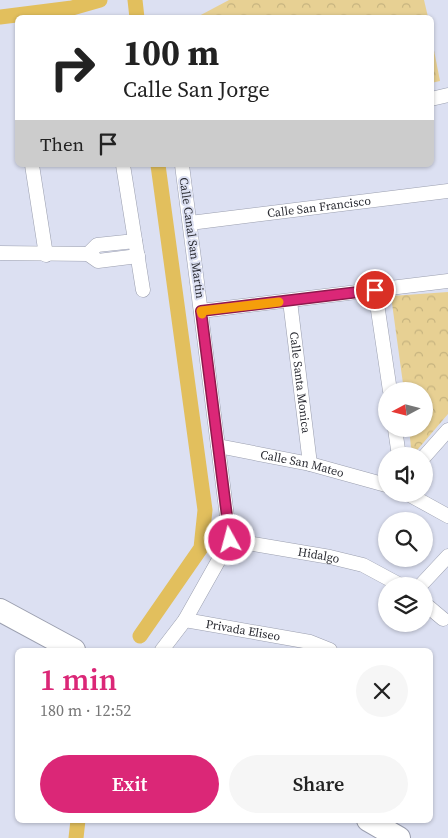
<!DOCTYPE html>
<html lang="en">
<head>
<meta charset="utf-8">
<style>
	body { margin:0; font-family:"Source Serif 4",serif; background:#f6f6f6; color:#222; height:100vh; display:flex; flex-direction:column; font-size:19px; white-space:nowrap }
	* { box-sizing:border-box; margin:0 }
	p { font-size:16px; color:#767676 }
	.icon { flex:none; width:28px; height:28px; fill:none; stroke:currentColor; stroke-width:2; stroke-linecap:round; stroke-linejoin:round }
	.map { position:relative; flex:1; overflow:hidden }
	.side { position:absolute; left:15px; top:648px; width:418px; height:175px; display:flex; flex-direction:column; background:#fff; border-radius:8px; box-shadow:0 1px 4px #0004 }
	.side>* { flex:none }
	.hud { position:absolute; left:15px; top:15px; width:419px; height:152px; border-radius:8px; box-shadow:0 1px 4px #0004; background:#fff; color:#222; overflow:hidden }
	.needle { width:32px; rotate:263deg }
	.fabs { position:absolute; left:378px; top:382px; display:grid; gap:10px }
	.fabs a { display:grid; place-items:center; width:55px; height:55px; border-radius:50%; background:#fff; box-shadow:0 1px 4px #0004; font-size:25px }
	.pin { position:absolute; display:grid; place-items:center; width:42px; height:42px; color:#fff; margin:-21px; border:2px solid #fff; border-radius:50%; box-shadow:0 1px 5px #0007 }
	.me { position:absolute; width:55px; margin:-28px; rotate:353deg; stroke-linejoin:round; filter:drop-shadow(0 0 4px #0008) }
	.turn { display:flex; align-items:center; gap:18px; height:105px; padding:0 25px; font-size:22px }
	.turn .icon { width:65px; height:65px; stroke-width:2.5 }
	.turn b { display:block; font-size:35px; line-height:42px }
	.then { display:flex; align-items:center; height:48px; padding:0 25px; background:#0003; gap:10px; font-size:19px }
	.round { display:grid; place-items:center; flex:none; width:52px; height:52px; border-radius:26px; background:#f6f6f6 }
	.overview { display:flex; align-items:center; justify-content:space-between; height:85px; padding:0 25px }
	h1 { font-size:30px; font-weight:600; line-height:38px; color:#db2777 }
	.action { display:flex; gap:10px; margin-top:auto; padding:10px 25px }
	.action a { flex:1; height:58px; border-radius:30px; background:#db2777; color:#fff; font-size:20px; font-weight:600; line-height:58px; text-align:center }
	.action a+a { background:#f6f6f6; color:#222 }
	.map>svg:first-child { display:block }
	.forest { fill:url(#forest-crowns) }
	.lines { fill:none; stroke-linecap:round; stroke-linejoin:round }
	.canal { stroke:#e2bf5d; stroke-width:15 }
	.minor-casing { stroke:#9b9faf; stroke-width:15 }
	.primary-casing { stroke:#9b9faf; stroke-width:24 }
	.minor { stroke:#fff; stroke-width:14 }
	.primary { stroke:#fff; stroke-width:22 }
	.route-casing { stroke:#8e194d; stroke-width:12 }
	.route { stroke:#db2777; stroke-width:9 }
	.slow { stroke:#f59e0b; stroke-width:9 }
	.labels { text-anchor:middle; stroke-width:4; stroke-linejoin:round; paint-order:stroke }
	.street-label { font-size:12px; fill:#2b2c33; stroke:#dce0f2 }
</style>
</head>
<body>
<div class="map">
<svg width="448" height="838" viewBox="0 0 448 838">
	<defs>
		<pattern id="forest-crowns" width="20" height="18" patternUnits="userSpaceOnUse" patternTransform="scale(1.25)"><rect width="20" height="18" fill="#e7d093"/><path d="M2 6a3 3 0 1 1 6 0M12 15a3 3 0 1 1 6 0" fill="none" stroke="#c6b37f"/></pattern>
	</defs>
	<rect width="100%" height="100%" fill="#dce0f2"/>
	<g class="forest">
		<path d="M229 0H424L428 17H197Z"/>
		<path d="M431 35 440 81 431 83Z"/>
		<path d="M448 292V414L412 456 409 429H424V391H404L391 296Z"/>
	</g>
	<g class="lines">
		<g class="canal">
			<path d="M135 0 137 18"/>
			<path d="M0 17 72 8 100 0"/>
			<path d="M140 636 201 548 205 510 158 165"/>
			<path d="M76 838 78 820"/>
		</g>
		<defs>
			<g id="minor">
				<path d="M431 99 448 95"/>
				<path d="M32 165 46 255"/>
				<path d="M123 165 143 290"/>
				<path id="s1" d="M190 223 448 191"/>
				<path d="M0 253 88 254 98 261 138 256"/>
				<path d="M88 254 97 245 135 241"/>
				<path d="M375 290 390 391"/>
				<path id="s2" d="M290 301 310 464"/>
				<path d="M201 311 448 281"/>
				<path d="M395 429 399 456"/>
				<path id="s3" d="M218 446 310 464 386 485"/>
				<path d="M424 457 448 430"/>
				<path d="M408 494 448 516"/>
				<path id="s4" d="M230 540 330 557 363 565 402 586"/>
				<path d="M420 586 448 556"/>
				<path d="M424 603 443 619"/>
				<path id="s5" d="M185 620 310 642 330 650"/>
				<path d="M162 650 185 620 230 540 182 165"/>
			</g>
			<g id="primary">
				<path d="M0 610 74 650"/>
				<path d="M368 820 399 838"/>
			</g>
		</defs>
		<use href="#minor" class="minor-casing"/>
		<use href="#primary" class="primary-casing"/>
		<use href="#minor" class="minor"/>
		<use href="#primary" class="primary"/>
	</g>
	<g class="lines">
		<defs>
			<path id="route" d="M230 540 201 311 375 290"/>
		</defs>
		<use href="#route" class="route-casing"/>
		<use href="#route" class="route"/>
		<path class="slow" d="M202 314 201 311 279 302"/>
	</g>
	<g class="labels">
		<g class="street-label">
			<text dy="4" stroke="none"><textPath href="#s1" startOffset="130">Calle San Francisco</textPath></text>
			<text transform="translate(192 238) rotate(82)" y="4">Calle Canal San Martin</text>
			<text dy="4" stroke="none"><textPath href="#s2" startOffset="82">Calle Santa Monica</textPath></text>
			<text dy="4" stroke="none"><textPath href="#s3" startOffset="86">Calle San Mateo</textPath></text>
			<text dy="4" stroke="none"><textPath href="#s4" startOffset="90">Hidalgo</textPath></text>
			<text dy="4" stroke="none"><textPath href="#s5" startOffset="59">Privada Eliseo</textPath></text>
		</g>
	</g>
</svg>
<div class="fabs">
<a><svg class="needle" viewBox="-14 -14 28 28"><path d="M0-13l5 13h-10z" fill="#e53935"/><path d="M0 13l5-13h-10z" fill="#767676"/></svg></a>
<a><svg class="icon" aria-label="sound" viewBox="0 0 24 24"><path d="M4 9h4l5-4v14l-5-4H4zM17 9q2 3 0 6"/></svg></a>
<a><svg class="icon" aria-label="search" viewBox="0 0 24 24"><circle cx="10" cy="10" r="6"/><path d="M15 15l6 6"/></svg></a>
<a><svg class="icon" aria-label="layers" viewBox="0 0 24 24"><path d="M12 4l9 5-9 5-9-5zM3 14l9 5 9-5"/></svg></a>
</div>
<div class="pin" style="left:375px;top:290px;background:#d93025"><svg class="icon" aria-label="arrive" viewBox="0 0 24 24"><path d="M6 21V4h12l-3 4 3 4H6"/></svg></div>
<svg class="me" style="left:230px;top:540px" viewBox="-20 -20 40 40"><circle r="17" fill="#db2777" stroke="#fff" stroke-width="3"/><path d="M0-11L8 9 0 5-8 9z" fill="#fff"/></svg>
<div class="hud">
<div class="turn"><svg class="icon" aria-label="right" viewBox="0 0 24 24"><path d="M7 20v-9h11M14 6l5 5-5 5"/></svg><div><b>100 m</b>Calle San Jorge</div></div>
<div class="then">Then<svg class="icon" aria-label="arrive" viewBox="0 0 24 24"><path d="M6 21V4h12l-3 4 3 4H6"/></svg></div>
</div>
<section class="side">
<div class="overview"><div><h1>1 min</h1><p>180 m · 12:52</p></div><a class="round"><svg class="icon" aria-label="close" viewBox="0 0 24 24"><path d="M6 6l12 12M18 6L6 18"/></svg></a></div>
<div class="action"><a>Exit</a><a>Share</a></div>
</section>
</div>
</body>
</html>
